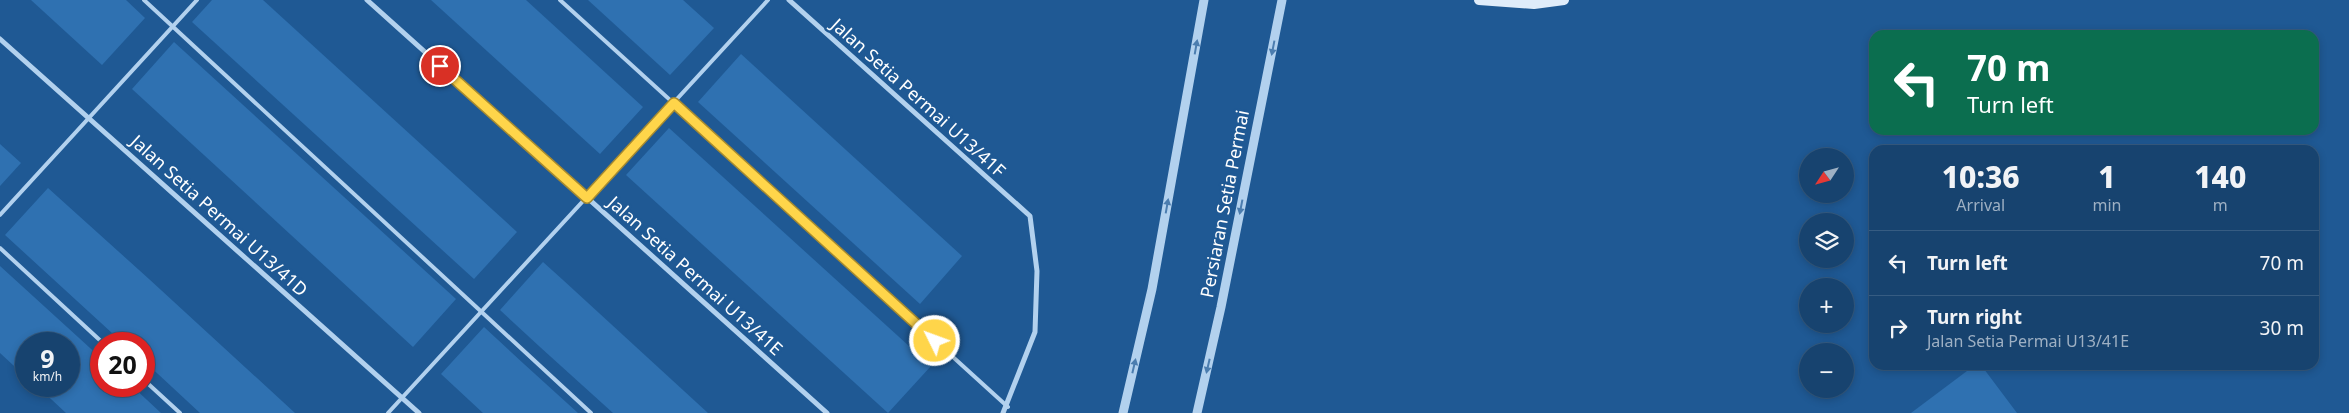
<!DOCTYPE html>
<html lang="en">
<head>
<meta charset="utf-8">
<style>
	body { margin:0; font-family:"Noto Sans",sans-serif; background:#244e77; color:#f1f3f6; height:100vh; display:flex; flex-direction:column; font-size:19px; white-space:nowrap }
	* { box-sizing:border-box; margin:0 }
	p { font-size:16px; color:#9eb0c3 }
	.icon { flex:none; width:28px; height:28px; fill:none; stroke:currentColor; stroke-width:2; stroke-linecap:round; stroke-linejoin:round }
	.map { position:relative; flex:1; overflow:hidden }
	.side { position:absolute; left:1869px; top:145px; width:450px; height:225px; display:flex; flex-direction:column; background:#17436f; border-radius:15px; box-shadow:0 2px 8px #0003,0 0 0 1px #365c82 }
	.side>* { flex:none }
	.banner { position:absolute; left:1869px; top:30px; width:450px; height:105px; border-radius:15px; box-shadow:0 2px 8px #0003,0 0 0 1px #365c82; background:#0b6e4f; color:#fff; overflow:hidden }
	.needle { width:32px; rotate:234deg }
	.fabs { position:absolute; left:1799px; top:148px; display:grid; gap:10px }
	.fabs a { display:grid; place-items:center; width:55px; height:55px; border-radius:50%; background:#17436f; box-shadow:0 2px 8px #0003,0 0 0 1px #365c82; font-size:25px }
	.speed { position:absolute; left:15px; top:332px; display:flex; gap:10px; font-size:25px; font-weight:700; text-align:center }
	.speed>* { display:grid; place-content:center; width:65px; height:65px; border-radius:50%; background:#17436f; box-shadow:0 2px 8px #0003,0 0 0 1px #365c82; line-height:1 }
	.speed small { font-size:12px; font-weight:400 }
	.speed .limit { border:8px solid #d22; background:#fff; color:#111 }
	.pin { position:absolute; display:grid; place-items:center; width:42px; height:42px; color:#fff; margin:-21px; border:2px solid #fff; border-radius:50%; box-shadow:0 1px 5px #0007 }
	.me { position:absolute; width:55px; margin:-28px; rotate:312deg; stroke-linejoin:round; filter:drop-shadow(0 0 4px #0008) }
	.turn { display:flex; align-items:center; gap:18px; height:105px; padding:0 15px; font-size:22px }
	.turn .icon { width:65px; height:65px; stroke-width:2.5 }
	.turn b { display:block; font-size:35px; line-height:42px }
	.eta { display:flex; justify-content:space-evenly; align-items:center; height:85px; text-align:center }
	.eta b { font-size:30px; font-weight:800; line-height:35px }
	ul { padding:0; list-style:none }
	li { display:flex; align-items:center; gap:15px; height:65px; padding:0 15px; border-top:1px solid #365c82 }
	li div { flex:1 }
	li b { display:block; font-size:19px }
	li em { font-style:normal }
	.map>svg:first-child { display:block }
	.building { fill:#2f71b1 }
	.lines { fill:none; stroke-linecap:round; stroke-linejoin:round }
	.service { stroke:#b2d1ee; stroke-width:4 }
	.minor { stroke:#b2d1ee; stroke-width:5 }
	.tertiary { stroke:#b2d1ee; stroke-width:9 }
	.secondary { stroke:#dfecfa; stroke-width:10 }
	.oneway { fill:#4b7daf }
	.route-casing { stroke:#a68a30; stroke-width:12 }
	.route { stroke:#ffd54a; stroke-width:9 }
	.labels { text-anchor:middle; stroke-width:5; stroke-linejoin:round; paint-order:stroke }
	.street-label { font-size:18px; fill:#fff; stroke:#1f5994 }
</style>
</head>
<body>
<div class="map">
<svg width="2349" height="413" viewBox="0 0 2349 413">
	<rect width="100%" height="100%" fill="#1f5994"/>
	<g class="building">
		<path d="M31 0H126L145 18 102 65Z"/>
		<path d="M212 0H263L517 232 474 279 192 22Z"/>
		<path d="M431 0H526L643 107 600 154Z"/>
		<path d="M588 0H683L714 28 670 75Z"/>
		<path d="M174 42 456 299 413 347 132 89Z"/>
		<path d="M741 54 962 256 920 304 698 102Z"/>
		<path d="M669 128 931 366 888 413 626 175Z"/>
		<path d="M0 144 21 163 0 186Z"/>
		<path d="M48 188 149 279 295 413H200L144 361V344H124L5 235Z"/>
		<path d="M543 262 563 280 708 413H613L540 347 500 310Z"/>
		<path d="M0 266 101 358V386H132L161 413H66L37 386H69V344H26V377L0 353Z"/>
		<path d="M484 327 524 364 578 413H483L441 374Z"/>
		<path d="M1975 365H1981L2017 413H1911Z"/>
	</g>
	<g class="lines">
		<g class="service">
			<path d="M144 0 591 413"/>
			<path d="M560 0 1008 407"/>
			<path d="M0 215 197 0"/>
			<path d="M0 248 104 344"/>
			<path d="M144 380 180 413"/>
			<path d="M388 413 768 0"/>
		</g>
		<g class="minor">
			<path d="M367 0 827 413"/>
			<path d="M789 0 1030 216 1037 271 1035 332 1003 413"/>
			<path d="M0 39 419 413"/>
		</g>
		<g class="tertiary">
			<path d="M1123 413 1152 289 1204 0"/>
			<path d="M1197 413 1221 307 1282 0"/>
		</g>
		<path class="secondary" d="M1479 0 1534 4 1564 0"/>
	</g>
	<defs><path id="oneway-solid" d="M-6-.8H1V-3.2L6.5 0L1 3.2V.8H-6Z" transform="scale(1.25)"/></defs>
	<g class="oneway">
		<use href="#oneway-solid" transform="translate(1196 47) rotate(-80)"/>
		<use href="#oneway-solid" transform="translate(1273 48) rotate(101)"/>
		<use href="#oneway-solid" transform="translate(1167 206) rotate(-80)"/>
		<use href="#oneway-solid" transform="translate(1241 207) rotate(101)"/>
		<use href="#oneway-solid" transform="translate(1134 366) rotate(-77)"/>
		<use href="#oneway-solid" transform="translate(1208 366) rotate(103)"/>
	</g>
	<g class="lines">
		<defs>
			<path id="route" d="M440 66 587 198 674 103 935 341"/>
		</defs>
		<use href="#route" class="route-casing"/>
		<use href="#route" class="route"/>
	</g>
	<g class="labels">
		<g class="street-label">
			<text transform="translate(918 98) rotate(42)" y="6">Jalan Setia Permai U13/41F</text>
			<text transform="translate(1225 204) rotate(-79)" y="6">Persiaran Setia Permai</text>
			<text transform="translate(219 216) rotate(42)" y="6">Jalan Setia Permai U13/41D</text>
			<text transform="translate(695 276) rotate(42)" y="6">Jalan Setia Permai U13/41E</text>
		</g>
	</g>
</svg>
<div class="fabs">
<a><svg class="needle" viewBox="-14 -14 28 28"><path d="M0-13l5 13h-10z" fill="#e53935"/><path d="M0 13l5-13h-10z" fill="#9eb0c3"/></svg></a>
<a><svg class="icon" aria-label="layers" viewBox="0 0 24 24"><path d="M12 4l9 5-9 5-9-5zM3 14l9 5 9-5"/></svg></a>
<a>+</a>
<a>−</a>
</div>
<div class="speed"><div>9<small>km/h</small></div><div class="limit">20</div></div>
<div class="pin" style="left:440px;top:66px;background:#d93025"><svg class="icon" aria-label="arrive" viewBox="0 0 24 24"><path d="M6 21V4h12l-3 4 3 4H6"/></svg></div>
<svg class="me" style="left:935px;top:341px" viewBox="-20 -20 40 40"><circle r="17" fill="#ffd54a" stroke="#fff" stroke-width="3"/><path d="M0-11L8 9 0 5-8 9z" fill="#fff"/></svg>
<div class="banner">
<div class="turn"><svg class="icon" aria-label="left" viewBox="0 0 24 24"><path d="M17 20v-9H6M10 6l-5 5 5 5"/></svg><div><b>70 m</b>Turn left</div></div>
</div>
<section class="side">
<div class="eta">
<div><b>10:36</b><p>Arrival</p></div>
<div><b>1</b><p>min</p></div>
<div><b>140</b><p>m</p></div>
</div>
<ul>
<li><svg class="icon" aria-label="left" viewBox="0 0 24 24"><path d="M17 20v-9H6M10 6l-5 5 5 5"/></svg><div><b>Turn left</b></div><em>70 m</em></li>
<li><svg class="icon" aria-label="right" viewBox="0 0 24 24"><path d="M7 20v-9h11M14 6l5 5-5 5"/></svg><div><b>Turn right</b><p>Jalan Setia Permai U13/41E</p></div><em>30 m</em></li>
</ul>
</section>
</div>
</body>
</html>
